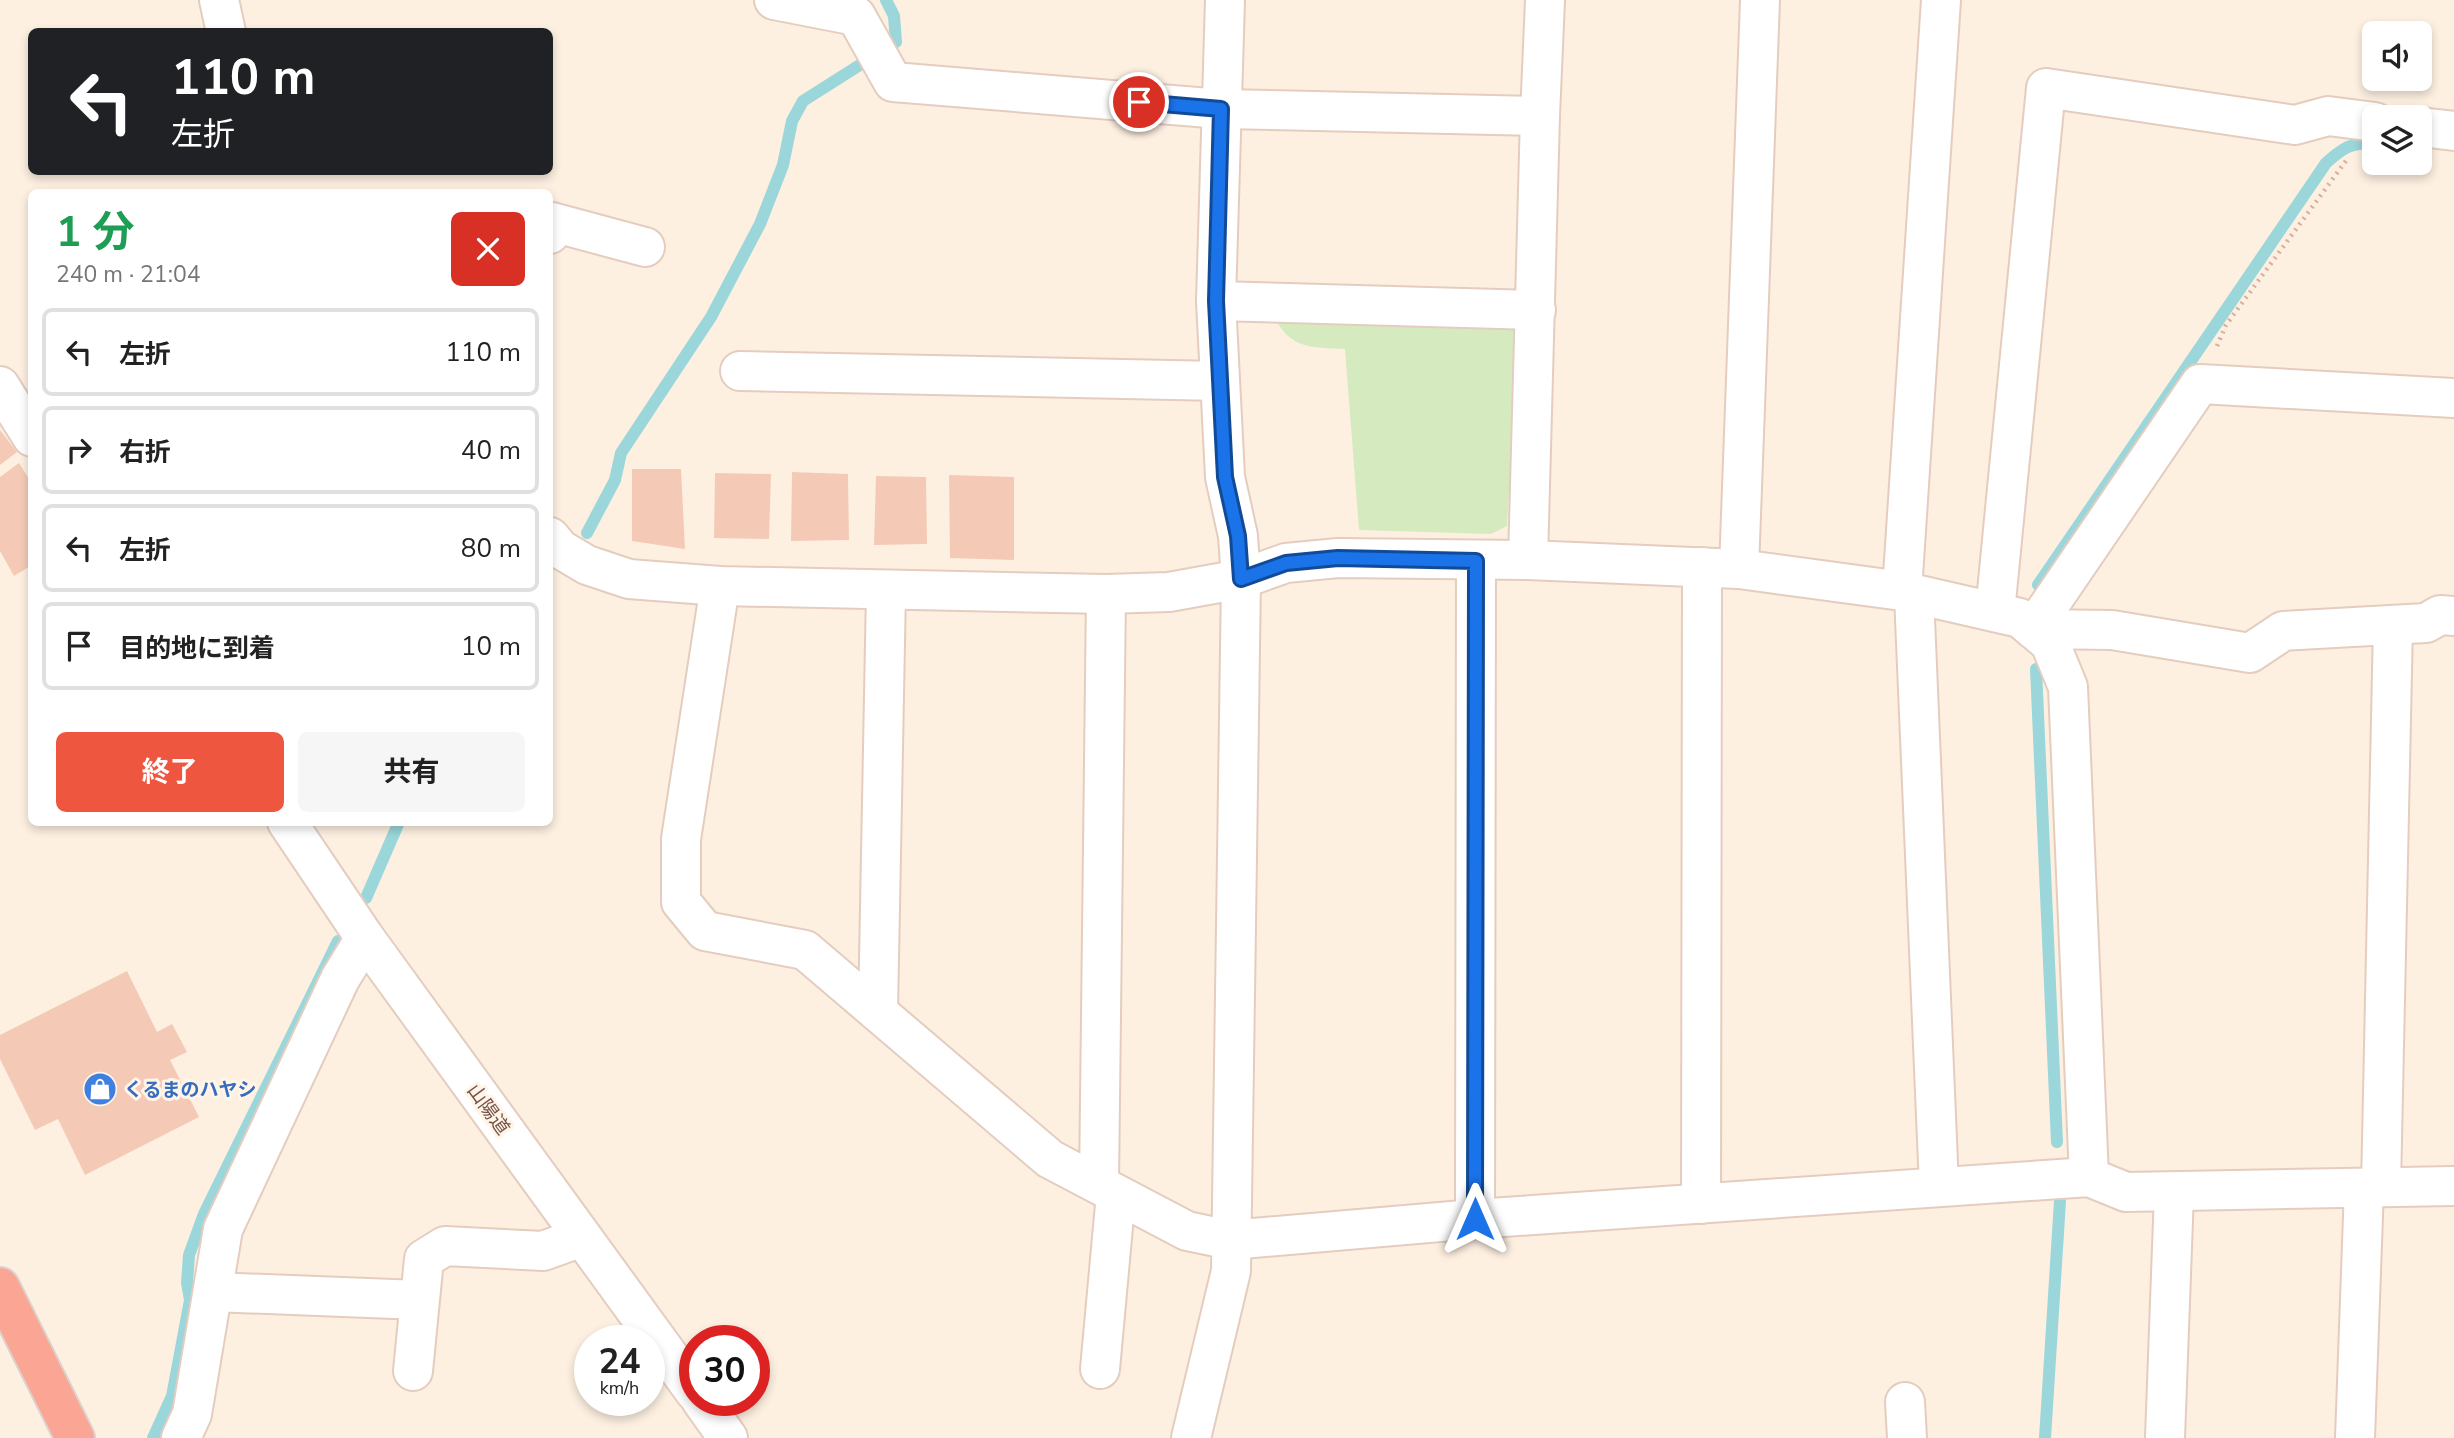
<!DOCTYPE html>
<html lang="ja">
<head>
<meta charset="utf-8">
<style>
	body { margin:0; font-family:"Nunito Sans","Noto Sans JP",sans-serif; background:#f6f6f6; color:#222; height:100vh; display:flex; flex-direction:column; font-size:26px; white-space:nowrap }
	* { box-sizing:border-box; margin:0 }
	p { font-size:23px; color:#767676 }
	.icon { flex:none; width:38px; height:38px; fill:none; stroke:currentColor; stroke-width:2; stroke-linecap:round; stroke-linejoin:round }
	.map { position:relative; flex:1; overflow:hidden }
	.drawer { position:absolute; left:28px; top:189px; width:525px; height:637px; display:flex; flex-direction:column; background:#fff; border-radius:10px; box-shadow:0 4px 10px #0003 }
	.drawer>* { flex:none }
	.guide { position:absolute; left:28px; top:28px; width:525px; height:147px; border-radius:10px; box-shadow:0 4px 10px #0003; background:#202124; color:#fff; overflow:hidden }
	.tools { position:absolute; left:2362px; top:21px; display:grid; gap:14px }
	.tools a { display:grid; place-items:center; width:70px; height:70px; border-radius:10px; background:#fff; box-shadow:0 4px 10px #0003; font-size:35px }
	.speed { position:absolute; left:574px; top:1325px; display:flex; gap:14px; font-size:35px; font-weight:700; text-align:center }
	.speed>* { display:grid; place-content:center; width:91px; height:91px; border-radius:50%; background:#fff; box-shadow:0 4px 10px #0003; line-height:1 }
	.speed small { font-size:18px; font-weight:400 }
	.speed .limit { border:10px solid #d22; background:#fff; color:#111 }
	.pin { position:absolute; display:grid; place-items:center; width:60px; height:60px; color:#fff; margin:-30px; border:4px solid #fff; border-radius:50%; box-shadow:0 2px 7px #0007 }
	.me { position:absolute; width:77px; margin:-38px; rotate:0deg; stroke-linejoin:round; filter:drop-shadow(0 0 5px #0008) }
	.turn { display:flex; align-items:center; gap:24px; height:147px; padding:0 28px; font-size:32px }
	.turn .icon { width:91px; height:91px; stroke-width:2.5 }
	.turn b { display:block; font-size:49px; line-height:60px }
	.round { display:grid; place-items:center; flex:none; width:74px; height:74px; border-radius:10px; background:#f6f6f6 }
	.overview { display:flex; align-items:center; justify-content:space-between; height:119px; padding:0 28px }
	h1 { font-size:42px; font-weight:700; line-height:52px; color:#1e9e55 }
	.button { display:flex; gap:14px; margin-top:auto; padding:14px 28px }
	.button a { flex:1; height:80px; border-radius:10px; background:#ee563f; color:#fff; font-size:28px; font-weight:700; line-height:80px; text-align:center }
	.button a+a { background:#f6f6f6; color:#222 }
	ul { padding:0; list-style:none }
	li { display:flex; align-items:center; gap:21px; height:88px; margin:0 14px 10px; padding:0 14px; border:4px solid #e0e0e0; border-radius:10px }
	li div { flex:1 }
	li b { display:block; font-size:26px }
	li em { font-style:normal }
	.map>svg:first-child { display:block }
	.green { fill:#d5ebbf }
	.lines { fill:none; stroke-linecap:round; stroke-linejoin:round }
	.stream { stroke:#9ad6da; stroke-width:12 }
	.building { fill:#f4cab7 }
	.minor-casing { stroke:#e4cdbf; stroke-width:42 }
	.highway-casing { stroke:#dbd2cf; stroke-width:42 }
	.path { stroke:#d9ad9b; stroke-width:4.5; stroke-dasharray:2 5; stroke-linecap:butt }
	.minor { stroke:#fff; stroke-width:38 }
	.highway { stroke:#fba694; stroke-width:38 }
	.route-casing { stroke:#114b97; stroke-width:18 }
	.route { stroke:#1a73e8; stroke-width:12 }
	.labels { text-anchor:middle; stroke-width:6; stroke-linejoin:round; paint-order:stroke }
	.shop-label { font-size:19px; font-weight:bold; fill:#366cbe; stroke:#fff4e8; text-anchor:start }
	.street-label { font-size:19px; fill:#765347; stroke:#fff4e8 }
</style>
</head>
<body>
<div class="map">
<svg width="2454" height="1438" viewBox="0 0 2454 1438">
	<rect width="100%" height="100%" fill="#fdf0e1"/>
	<path class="green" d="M1274 316 1519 322 1507 526 1491 534 1359 530 1345 349C1312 347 1290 350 1274 316Z"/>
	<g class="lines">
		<g class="stream">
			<path d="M587 533 615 480 621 453 711 317 760 224 783 165 792 121 803 101 896 42 894 16 886 0"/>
			<path d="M2038 585 2326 163C2344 147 2350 143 2375 143"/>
			<path d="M2036 669 2057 1142"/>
			<path d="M366 898 399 822"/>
			<path d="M153 1438 172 1396 190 1300 187 1283 189 1255 204 1214 338 941"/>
			<path d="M2045 1438 2060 1201"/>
		</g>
	</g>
	<g class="building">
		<path d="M0 430 17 452 0 465Z"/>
		<path d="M19 463 32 484V565L14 576 0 551V477Z"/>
		<path d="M632 469H681L685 549 632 541Z"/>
		<path d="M792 472 848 474 849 540 791 541Z"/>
		<path d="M715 473 771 474 769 539 714 538Z"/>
		<path d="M949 475 1014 477V560L950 558Z"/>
		<path d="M876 476 926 477 927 544 874 545Z"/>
		<path d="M127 971 157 1032 172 1024 187 1052 170 1060 199 1117 85 1175 58 1119 35 1130 0 1059V1035Z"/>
	</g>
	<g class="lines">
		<defs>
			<g id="minor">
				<path d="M219 0 226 32"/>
				<path d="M774 0 856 16 893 82 1221 109 1540 116"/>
				<path d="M2420 127 2454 131"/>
				<path d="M550 234 552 222 645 247"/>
				<path d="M1216 301 1536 310"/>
				<path d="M740 371 1220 381"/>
				<path d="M0 386 32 437"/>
				<path d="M2454 398 2200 384 2033 629 2112 630 2250 653 2283 631 2426 623 2440 615 2454 616"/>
				<path d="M550 537 560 549 587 565 629 579 720 586 1106 594 1169 592 1241 579 1286 563 1338 558 1528 560 1739 569 1902 591 2020 618 2050 643 2068 687 2089 1177"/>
				<path d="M1528 560 1540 116 1545 0"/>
				<path d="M1739 569 1760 0"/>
				<path d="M720 586 681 839V902L705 931 805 950 1050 1159 1187 1231 1230 1240 1475 1219 2089 1177 2126 1192 2454 1186"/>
				<path d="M1902 591 1941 0"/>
				<path d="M1914 595 1939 1187"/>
				<path d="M1995 612 2046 88 2295 125 2328 116 2375 122"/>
				<path d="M287 822 365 938 695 1392"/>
				<path d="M878 1012 886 590"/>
				<path d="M1099 1184 1106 594"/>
				<path d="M2381 1187 2393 625"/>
				<path d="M1701 1204 1702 567"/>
				<path d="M1475 1219 1476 561"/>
				<path d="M213 1292 419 1300"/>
				<path d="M1100 1369 1116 1194"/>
				<path d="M413 1371 424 1259 445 1246 543 1251 582 1237"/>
				<path d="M701 1400 728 1438"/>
				<path d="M1905 1402 1907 1438"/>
				<path d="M181 1438 192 1414 223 1229 340 979 365 938"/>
				<path d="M1191 1438 1231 1271 1241 579 1238 536 1225 477 1216 301 1225 0"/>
				<path d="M2165 1438 2174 1193"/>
				<path d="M2355 1438 2364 1188"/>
			</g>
			<path id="highway" d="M0 1287 75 1438"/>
		</defs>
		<use href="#minor" class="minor-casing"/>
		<use href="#highway" class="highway-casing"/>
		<path class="path" d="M2217 346 2226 325 2348 158"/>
		<use href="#minor" class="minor"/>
		<use href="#highway" class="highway"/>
	</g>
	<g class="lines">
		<defs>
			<path id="route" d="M1139 102 1221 109 1216 301 1225 477 1238 536 1241 579 1286 563 1338 558 1476 561 1475 1219"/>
		</defs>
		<use href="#route" class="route-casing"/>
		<use href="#route" class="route"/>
	</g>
	<defs>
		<symbol id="shop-disc" viewBox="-11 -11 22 22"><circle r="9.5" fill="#3f7fe0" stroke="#fff4e8"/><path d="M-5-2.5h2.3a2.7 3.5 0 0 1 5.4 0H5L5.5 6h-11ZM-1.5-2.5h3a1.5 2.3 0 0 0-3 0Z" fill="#fff"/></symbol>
	</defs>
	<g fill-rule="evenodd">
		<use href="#shop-disc" x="81" y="1070" width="38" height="38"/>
	</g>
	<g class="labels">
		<g class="shop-label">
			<text x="124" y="1096">くるまのハヤシ</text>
		</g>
		<g class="street-label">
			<text transform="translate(489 1109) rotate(54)" y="7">山陽道</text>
		</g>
	</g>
</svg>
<div class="tools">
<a><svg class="icon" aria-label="sound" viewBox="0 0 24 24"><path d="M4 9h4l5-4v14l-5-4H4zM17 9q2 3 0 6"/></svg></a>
<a><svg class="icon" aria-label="layers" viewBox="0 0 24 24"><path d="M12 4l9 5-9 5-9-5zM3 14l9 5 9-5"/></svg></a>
</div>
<div class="speed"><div>24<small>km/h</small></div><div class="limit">30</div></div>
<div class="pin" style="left:1139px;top:102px;background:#d93025"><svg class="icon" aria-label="arrive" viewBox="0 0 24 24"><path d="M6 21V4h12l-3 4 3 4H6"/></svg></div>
<svg class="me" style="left:1475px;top:1219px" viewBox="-20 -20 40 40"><path d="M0-17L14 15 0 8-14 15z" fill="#1a73e8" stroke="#fff" stroke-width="4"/></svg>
<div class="guide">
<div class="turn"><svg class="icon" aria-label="left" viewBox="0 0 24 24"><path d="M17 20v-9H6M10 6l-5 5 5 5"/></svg><div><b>110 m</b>左折</div></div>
</div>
<section class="drawer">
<div class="overview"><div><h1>1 分</h1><p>240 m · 21:04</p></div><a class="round" style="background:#d93025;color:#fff"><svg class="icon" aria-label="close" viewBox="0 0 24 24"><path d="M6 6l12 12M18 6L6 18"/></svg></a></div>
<ul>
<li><svg class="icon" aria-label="left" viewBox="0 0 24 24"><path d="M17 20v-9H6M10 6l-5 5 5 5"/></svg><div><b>左折</b></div><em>110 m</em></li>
<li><svg class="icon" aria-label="right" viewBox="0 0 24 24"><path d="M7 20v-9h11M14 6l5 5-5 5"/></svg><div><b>右折</b></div><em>40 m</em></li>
<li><svg class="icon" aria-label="left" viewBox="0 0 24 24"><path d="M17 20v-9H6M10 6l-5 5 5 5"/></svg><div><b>左折</b></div><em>80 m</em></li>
<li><svg class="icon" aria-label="arrive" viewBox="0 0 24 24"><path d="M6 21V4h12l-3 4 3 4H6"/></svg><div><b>目的地に到着</b></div><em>10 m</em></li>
</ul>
<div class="button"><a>終了</a><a>共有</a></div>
</section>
</div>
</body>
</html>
